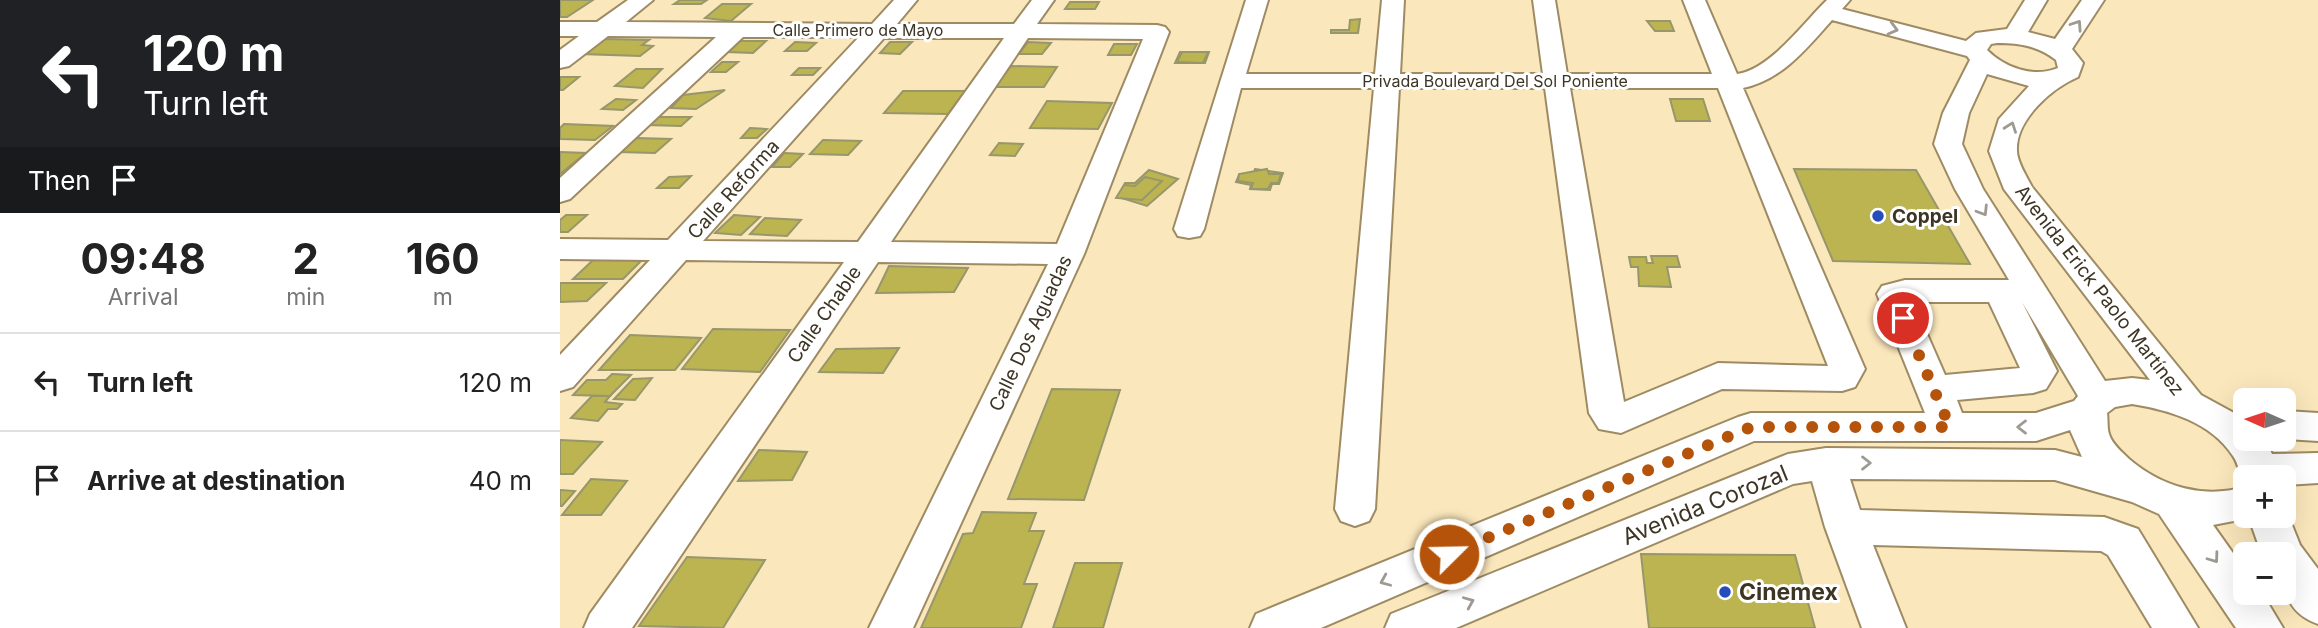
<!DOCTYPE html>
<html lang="en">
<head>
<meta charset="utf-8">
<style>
	body { margin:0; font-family:Inter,sans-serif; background:#f2f2f2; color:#222; height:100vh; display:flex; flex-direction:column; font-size:26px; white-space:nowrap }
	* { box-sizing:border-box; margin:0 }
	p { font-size:23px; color:#767676 }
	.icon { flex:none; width:38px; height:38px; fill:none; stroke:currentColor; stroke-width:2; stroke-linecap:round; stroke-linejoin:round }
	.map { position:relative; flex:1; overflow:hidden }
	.panel { display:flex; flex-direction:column; background:#fff; width:560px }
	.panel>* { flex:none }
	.banner { background:#202124; color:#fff; overflow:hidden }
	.needle { width:46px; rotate:273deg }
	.controls { position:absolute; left:1673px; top:388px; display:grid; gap:14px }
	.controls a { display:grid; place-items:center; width:63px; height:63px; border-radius:10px; background:#fff; box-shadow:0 7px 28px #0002; font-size:35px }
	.pin { position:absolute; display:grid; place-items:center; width:60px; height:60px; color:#fff; margin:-30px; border:4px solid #fff; border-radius:50%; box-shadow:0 2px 7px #0007 }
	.me { position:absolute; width:77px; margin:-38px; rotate:67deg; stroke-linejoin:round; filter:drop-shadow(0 0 5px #0008) }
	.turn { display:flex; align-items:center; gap:24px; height:147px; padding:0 28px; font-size:32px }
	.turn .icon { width:91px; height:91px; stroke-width:2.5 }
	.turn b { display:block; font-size:49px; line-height:60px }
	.then { display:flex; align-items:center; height:66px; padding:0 28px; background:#0003; gap:14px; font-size:26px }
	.eta { display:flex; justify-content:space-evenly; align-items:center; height:119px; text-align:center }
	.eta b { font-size:42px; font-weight:700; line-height:49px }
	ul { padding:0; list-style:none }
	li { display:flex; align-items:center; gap:21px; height:98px; padding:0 28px; border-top:2px solid #e0e0e0 }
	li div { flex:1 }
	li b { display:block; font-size:26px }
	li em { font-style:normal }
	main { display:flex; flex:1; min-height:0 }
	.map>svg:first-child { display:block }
	.building { fill:#bbb451; stroke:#98966b; stroke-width:2 }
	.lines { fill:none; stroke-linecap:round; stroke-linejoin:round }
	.minor-casing { stroke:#9e8b63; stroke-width:4 }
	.minor { fill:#fff; fill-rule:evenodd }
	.oneway { stroke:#9e9a92 }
	.route { stroke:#b45309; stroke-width:12; stroke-dasharray:0 21.6 }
	.poi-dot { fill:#274cbb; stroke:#fff; stroke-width:2.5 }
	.labels { text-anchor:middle; stroke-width:6; stroke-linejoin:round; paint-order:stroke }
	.far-street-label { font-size:16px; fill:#3d3524; stroke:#fff }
	.street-label { font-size:19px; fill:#3d3524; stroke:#fff }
	.poi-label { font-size:19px; font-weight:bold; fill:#3d3524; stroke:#fff; text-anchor:start }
	.near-street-label { font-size:23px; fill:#3d3524; stroke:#fff }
	.near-poi-label { font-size:23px; font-weight:bold; fill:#3d3524; stroke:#fff; text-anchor:start }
</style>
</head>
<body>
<main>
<section class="panel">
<div class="banner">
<div class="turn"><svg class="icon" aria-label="left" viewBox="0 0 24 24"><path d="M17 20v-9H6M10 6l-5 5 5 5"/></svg><div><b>120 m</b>Turn left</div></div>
<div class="then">Then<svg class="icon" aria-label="arrive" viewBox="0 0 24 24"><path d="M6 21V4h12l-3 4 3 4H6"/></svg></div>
</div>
<div class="eta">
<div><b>09:48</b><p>Arrival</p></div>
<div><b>2</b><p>min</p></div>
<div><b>160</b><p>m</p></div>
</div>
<ul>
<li><svg class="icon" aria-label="left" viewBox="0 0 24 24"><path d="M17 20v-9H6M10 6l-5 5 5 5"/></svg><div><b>Turn left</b></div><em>120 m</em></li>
<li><svg class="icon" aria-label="arrive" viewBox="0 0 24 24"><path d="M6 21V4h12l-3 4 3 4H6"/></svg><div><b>Arrive at destination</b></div><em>40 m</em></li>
</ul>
</section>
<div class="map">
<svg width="1758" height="628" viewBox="0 0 1758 628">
	<rect width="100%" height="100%" fill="#fbe7bc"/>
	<g class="building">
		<path d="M0 0H33L7 17H0Z"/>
		<path d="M120 0H147L141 4H114Z"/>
		<path d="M510 2H539L535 9H505Z"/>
		<path d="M162 4H191L171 21 145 18Z"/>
		<path d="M800 19 798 33H771V30H789L790 20Z"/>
		<path d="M1087 21H1110L1114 31H1095Z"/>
		<path d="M44 39 89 40 82 45 93 46 80 56 22 54Z"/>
		<path d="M180 41H206L193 53 168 52Z"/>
		<path d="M235 42 256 43 247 51H225Z"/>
		<path d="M330 42H352L340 54 320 53Z"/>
		<path d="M468 42 491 43 482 54H459Z"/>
		<path d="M554 44H577L571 55H548Z"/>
		<path d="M620 52H649L645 63H615Z"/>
		<path d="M622 52H648L643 63 617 62Z"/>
		<path d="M162 62H178L166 72H151Z"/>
		<path d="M451 66 497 67 484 87H434Z"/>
		<path d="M239 68H260L253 75H232Z"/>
		<path d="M76 69H102L83 88 55 86Z"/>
		<path d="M0 77H19L3 90H0Z"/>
		<path d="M165 90 136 109 111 108 123 95Z"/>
		<path d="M343 91H405L388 114 324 113Z"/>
		<path d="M56 99 76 100 63 110 42 109Z"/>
		<path d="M1110 99H1143L1150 121H1116Z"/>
		<path d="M487 101 552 103 538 129 470 128Z"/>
		<path d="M99 117H131L121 126 88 125Z"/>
		<path d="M4 124 53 126 35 140 0 139V128Z"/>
		<path d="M190 128 207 129 197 138H181Z"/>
		<path d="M76 138 111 139 95 153 59 152Z"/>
		<path d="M263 140 301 141 288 155 250 154Z"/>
		<path d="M439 143 463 144 455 156 430 155Z"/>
		<path d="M0 152 26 153 0 174Z"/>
		<path d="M224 153 243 154 230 167H212Z"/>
		<path d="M695 169 723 173 719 184H712L710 190 690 189 691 185 676 182 679 175H693Z"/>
		<path d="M707 169 709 174H721L718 183H711L708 189H691L693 183 678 181 679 174Z"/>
		<path d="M1234 169 1356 170 1410 264 1273 261Z"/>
		<path d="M589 170 618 179 587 206 558 197 565 183H575Z"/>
		<path d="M131 176 119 188H97L109 177Z"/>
		<path d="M585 177 602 181 582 200 556 198 564 185 575 186Z"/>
		<path d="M6 215H27L8 232H0V220Z"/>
		<path d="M174 215 200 217 181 235 155 233Z"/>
		<path d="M205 218 241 220 227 236 190 234Z"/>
		<path d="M1091 256H1117L1120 267H1107L1111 287 1079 286 1078 267H1071L1069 257H1086L1087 263H1093Z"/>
		<path d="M33 260H82L63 279H13Z"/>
		<path d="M329 266 408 268 394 292 316 293Z"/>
		<path d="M0 283H46L27 301 0 302Z"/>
		<path d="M153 329 230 330 200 372 122 369Z"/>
		<path d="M70 335 141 338 115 370H39Z"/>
		<path d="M339 348 323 373 259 372 276 349Z"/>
		<path d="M52 374 71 375 50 396 13 395 27 380H46Z"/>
		<path d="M92 378 75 400 54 399 73 379Z"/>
		<path d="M492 389 560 390 524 500 448 499Z"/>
		<path d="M32 396H50L45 402 62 404 57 409H48L38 421 11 418Z"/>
		<path d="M0 440 42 442 13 474H0Z"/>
		<path d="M199 450 247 452 232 480 178 481Z"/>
		<path d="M31 479 67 481 41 515H2Z"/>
		<path d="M0 490 15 491 2 506H0Z"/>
		<path d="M422 512 476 513 469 531H484L464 584H477L461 628H361L403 534 413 533Z"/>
		<path d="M1081 554 1235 555 1255 628H1089Z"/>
		<path d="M127 557 205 560 163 628 79 626Z"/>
		<path d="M515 563H562L543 628H493Z"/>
	</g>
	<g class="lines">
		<defs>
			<g id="minor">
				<path d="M68 0H93L66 22 312 24 334 0H357L337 24H454L472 0H494L477 24 597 25 605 27 609 32 524 254 353 628H309L488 264 318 262 72 628H24L30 614 284 262 126 260 13 387 0 391V355L90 260 0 259V239L108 240 299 37H183L10 199 0 202V178L156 37 48 36 9 66 0 68V50L19 36H0V22H37ZM324 38H444L298 242 143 241ZM468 38 583 39 497 244 331 242Z"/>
				<path d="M686 0H708L686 74H815L822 0H844L840 74H983L973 0H995L1007 74H1152L1123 0H1145L1177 74C1210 70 1244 22 1267 0H1290L1282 9 1406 41 1416 33 1447 29 1465 0H1487L1468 32 1495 39 1522 0H1544L1512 49 1523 63 1518 77C1492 88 1455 120 1457 151 1457 162 1467 177 1472 187L1641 395 1685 419V439H1705L1712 454 1758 453V483L1724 485V478H1685V516H1724V505L1740 545 1758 569V624C1723 611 1724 587 1724 555H1702L1689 518 1653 525 1685 570V593H1702L1723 628H1676L1599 514 1572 502 1495 480 1290 479 1300 510 1544 517 1578 529 1638 628H1592L1548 555 1541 551 1313 545 1346 628H1302L1265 527 1252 481 1233 484 896 628H825L831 614 1228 454 1266 448 1495 450 1522 457 1510 430 1476 441H1194L761 628H690L696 614 1178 417 1191 413H1365L1317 294 1322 286 1345 280H1449L1395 189 1374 144 1383 113 1410 60 1407 56 1272 20C1247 48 1222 80 1183 88L1305 369 1295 387 1282 391 1162 389 1061 433 1039 429 1029 413 985 88H839L815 509 809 521 795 526 781 521 775 509 814 88H681L644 229 640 236 629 238 618 236 614 229ZM1437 43C1460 43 1478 46 1496 60L1498 68C1473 78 1445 68 1427 50L1431 44ZM1427 74 1469 86 1439 119 1429 151 1444 189 1590 380 1572 378 1545 381 1423 189 1402 144 1409 113ZM1010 88H1158L1268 366 1158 363 1064 402ZM1353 302H1429L1460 368 1385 375ZM1462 302 1518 396 1514 401 1476 413H1402L1397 400 1473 393 1486 389 1497 371ZM1572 404C1609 410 1651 422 1673 456 1679 464 1680 477 1685 487 1643 499 1602 487 1569 459 1562 452 1552 444 1549 434 1547 428 1548 419 1547 413L1555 407Z"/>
				<path d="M1724 411 1758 413V441L1724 439Z"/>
			</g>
		</defs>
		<use href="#minor" class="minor-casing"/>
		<use href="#minor" class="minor"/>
	</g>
	<defs><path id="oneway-chevron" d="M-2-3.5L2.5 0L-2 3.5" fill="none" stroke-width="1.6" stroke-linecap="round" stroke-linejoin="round" transform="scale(1.75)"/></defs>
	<g class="oneway">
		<use href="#oneway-chevron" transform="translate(1517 25) rotate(-56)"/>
		<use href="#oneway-chevron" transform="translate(1333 29) rotate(15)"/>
		<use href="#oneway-chevron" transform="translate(1451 127) rotate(-70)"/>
		<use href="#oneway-chevron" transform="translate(1423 211) rotate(58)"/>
		<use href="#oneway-chevron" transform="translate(1462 427) rotate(180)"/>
		<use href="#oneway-chevron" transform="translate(1306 463)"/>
		<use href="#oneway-chevron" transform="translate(1654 558) rotate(54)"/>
		<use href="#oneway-chevron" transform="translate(825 581) rotate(157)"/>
		<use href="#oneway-chevron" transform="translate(909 602) rotate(-23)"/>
	</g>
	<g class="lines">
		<path class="route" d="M889 554 1191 427H1390L1343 318"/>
	</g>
	<g class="poi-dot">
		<circle cx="1318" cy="216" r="7"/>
		<circle cx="1165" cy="592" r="7"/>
	</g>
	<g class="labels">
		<g class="far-street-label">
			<text x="298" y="36">Calle Primero de Mayo</text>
			<text x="935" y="87">Privada Boulevard Del Sol Poniente</text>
		</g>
		<g class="street-label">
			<text transform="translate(173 189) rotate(-48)" y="7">Calle Reforma</text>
			<text transform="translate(1540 290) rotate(52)" y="7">Avenida Erick Paolo Martínez</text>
			<text transform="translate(264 314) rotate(-55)" y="7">Calle Chable</text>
			<text transform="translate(470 333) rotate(-65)" y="7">Calle Dos Aguadas</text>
		</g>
		<g class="poi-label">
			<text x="1332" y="223">Coppel</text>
		</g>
		<g class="near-street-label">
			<text transform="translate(1145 505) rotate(-22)" y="8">Avenida Corozal</text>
		</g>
		<g class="near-poi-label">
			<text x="1179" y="600">Cinemex</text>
		</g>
	</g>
</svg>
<div class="controls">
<a><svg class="needle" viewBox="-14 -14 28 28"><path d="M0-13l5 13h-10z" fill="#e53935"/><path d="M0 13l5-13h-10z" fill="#767676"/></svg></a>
<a>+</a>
<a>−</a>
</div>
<div class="pin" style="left:1343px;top:318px;background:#d93025"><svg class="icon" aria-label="arrive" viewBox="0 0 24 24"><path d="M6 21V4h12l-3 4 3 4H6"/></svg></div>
<svg class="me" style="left:889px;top:554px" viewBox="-20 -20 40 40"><circle r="17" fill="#b45309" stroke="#fff" stroke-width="3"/><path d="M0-11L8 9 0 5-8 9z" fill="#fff"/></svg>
</div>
</main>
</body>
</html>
